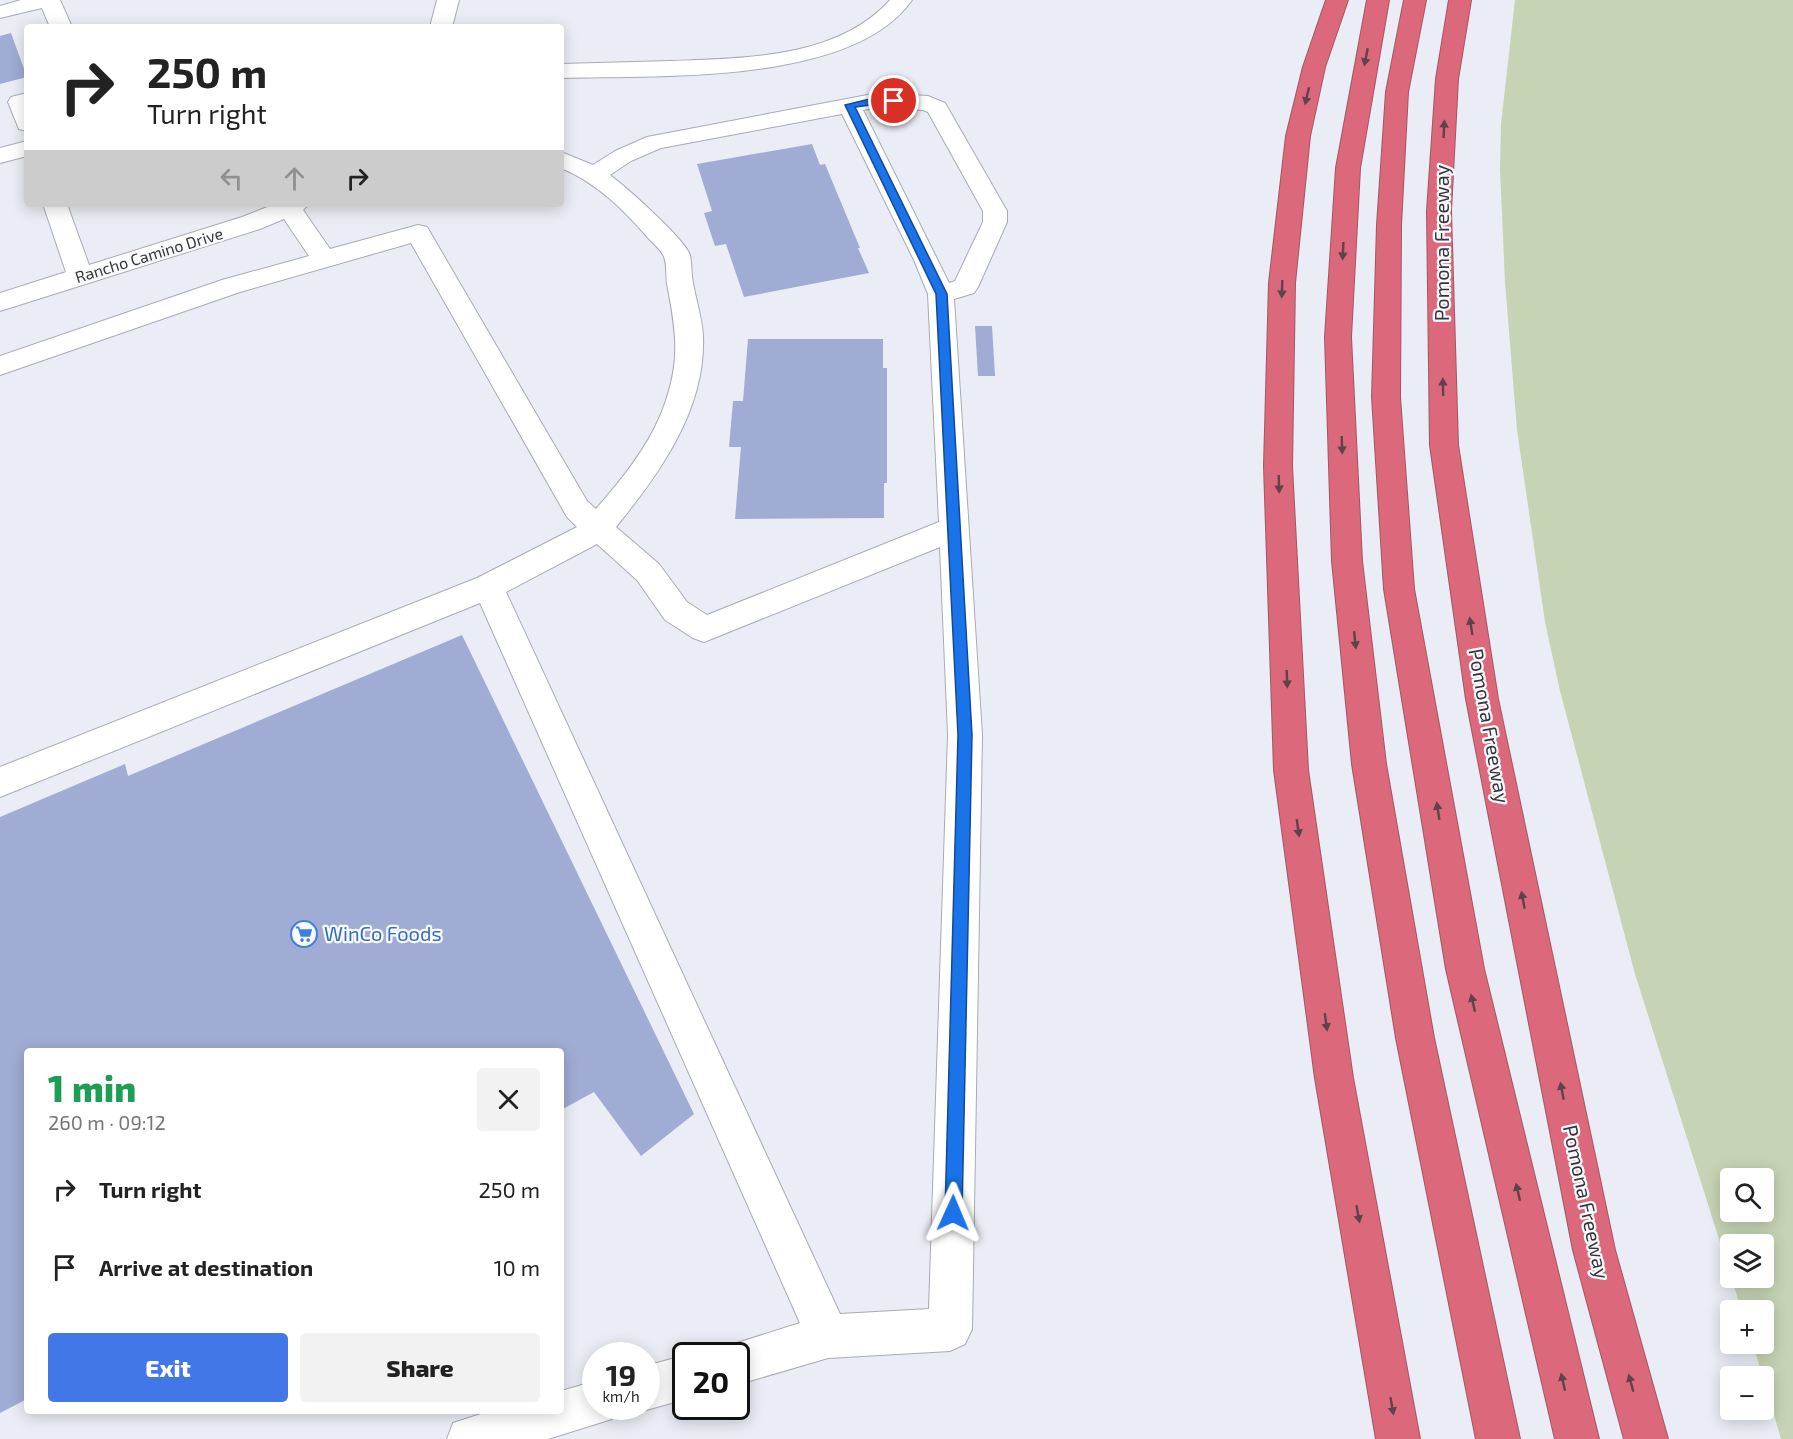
<!DOCTYPE html>
<html lang="en">
<head>
<meta charset="utf-8">
<style>
	body { margin:0; font-family:"Exo 2",sans-serif; background:#f2f2f2; color:#222; height:100vh; display:flex; flex-direction:column; font-size:22px; white-space:nowrap }
	* { box-sizing:border-box; margin:0 }
	p { font-size:20px; color:#767676 }
	.icon { flex:none; width:33px; height:33px; fill:none; stroke:currentColor; stroke-width:2; stroke-linecap:round; stroke-linejoin:round }
	.map { position:relative; flex:1; overflow:hidden }
	.side { position:absolute; left:24px; top:1048px; width:540px; height:366px; display:flex; flex-direction:column; background:#fff; border-radius:6px; box-shadow:0 3px 15px #0003 }
	.side>* { flex:none }
	.top-card { position:absolute; left:24px; top:24px; width:540px; height:183px; border-radius:6px; box-shadow:0 3px 15px #0003; background:#fff; color:#222; overflow:hidden }
	.buttons { position:absolute; left:1720px; top:1168px; display:grid; gap:12px }
	.buttons a { display:grid; place-items:center; width:54px; height:54px; border-radius:6px; background:#fff; box-shadow:0 3px 15px #0003; font-size:30px }
	.speed { position:absolute; left:582px; top:1342px; display:flex; gap:12px; font-size:30px; font-weight:700; text-align:center }
	.speed>* { display:grid; place-content:center; width:78px; height:78px; border-radius:50%; background:#fff; box-shadow:0 3px 15px #0003; line-height:1 }
	.speed small { font-size:15px; font-weight:400 }
	.speed .limit { border:3px solid #111; border-radius:9px; background:#fff; color:#111 }
	.pin { position:absolute; display:grid; place-items:center; width:51px; height:51px; color:#fff; margin:-26px; border:3px solid #fff; border-radius:50%; box-shadow:0 2px 6px #0007 }
	.me { position:absolute; width:66px; margin:-33px; rotate:1deg; stroke-linejoin:round; filter:drop-shadow(0 0 4px #0008) }
	.turn { display:flex; align-items:center; gap:21px; height:126px; padding:0 24px; font-size:27px }
	.turn .icon { width:78px; height:78px; stroke-width:2.5 }
	.turn b { display:block; font-size:42px; line-height:51px }
	.lanes { display:flex; align-items:center; height:57px; padding:0 24px; background:#0003; justify-content:center; gap:30px; direction:ltr }
	.lanes .off { opacity:.35 }
	.round { display:grid; place-items:center; flex:none; width:63px; height:63px; border-radius:6px; background:#f2f2f2 }
	.head { display:flex; align-items:center; justify-content:space-between; height:102px; padding:0 24px }
	h1 { font-size:36px; font-weight:800; line-height:45px; color:#1e9e55 }
	.button { display:flex; gap:12px; margin-top:auto; padding:12px 24px }
	.button a { flex:1; height:69px; border-radius:6px; background:#4277e7; color:#fff; font-size:24px; font-weight:800; line-height:69px; text-align:center }
	.button a+a { background:#f2f2f2; color:#222 }
	ul { padding:0; list-style:none }
	li { display:flex; align-items:center; gap:18px; height:78px; padding:0 24px }
	li div { flex:1 }
	li b { display:block; font-size:22px }
	li em { font-style:normal }
	.map>svg:first-child { display:block }
	.green { fill:#c6d4b5; fill-rule:evenodd }
	.building { fill:#a1acd4 }
	.lines { fill:none; stroke-linecap:round; stroke-linejoin:round }
	.minor-casing { stroke:#a8abb3; stroke-width:2 }
	.highway-casing { stroke:#a25764; stroke-width:2 }
	.minor { fill:#fff; fill-rule:evenodd }
	.highway { fill:#dc697b; fill-rule:evenodd }
	.oneway { fill:#5f434a }
	.route { fill:#1a73e8; stroke:#114b97; stroke-width:1.5 }
	.labels { text-anchor:middle; stroke-width:4.5; stroke-linejoin:round; paint-order:stroke }
	.far-street-label { font-size:16px; fill:#353639; stroke:#f9fafe }
	.street-label { font-size:20px; fill:#353639; stroke:#f9fafe }
	.shop-label { font-size:20px; fill:#366cbe; stroke:#f9fafe; text-anchor:start }
</style>
</head>
<body>
<div class="map">
<svg width="1793" height="1439" viewBox="0 0 1793 1439">
	<rect width="100%" height="100%" fill="#eaedf5"/>
	<path class="green" d="M1515 0H1793V1439H1781L1753 1344H1764V1311H1742L1731 1278H1764V1245H1731V1277L1635 974 1560 691 1545 622 1517 430 1505 282 1500 169 1501 124ZM1731 1179H1764V1212H1731Z"/>
	<g class="building">
		<path d="M11 33 27 77 0 84V36Z"/>
		<path d="M812 144 820 165 825 164 860 248H858L869 273 744 297 726 244 715 246 704 213 712 211 697 164Z"/>
		<path d="M975 326H992L995 376H978Z"/>
		<path d="M748 339H883V368H887V483H884V518L735 519 741 447H729L733 401H743Z"/>
		<path d="M462 635 694 1114 641 1156 594 1092 561 1110V1052H27V1399L0 1413V817L125 764 128 776Z"/>
	</g>
	<g class="lines">
		<defs>
			<g id="minor">
				<path d="M21 0H60L72 27H50L42 8 0 18V6Z"/>
				<path d="M437 0H459L452 27H430Z"/>
				<path d="M890 0H912C852 86 656 75 561 78V64C598 63 634 62 671 61 744 58 837 59 890 0Z"/>
				<path d="M27 93V131L19 129 8 102 11 97Z"/>
				<path d="M878 93 928 96 945 103 1007 211V222L978 287 974 293 954 299 982 735 972 1329 965 1344 950 1351 828 1358 736 1385V1356H717L721 1348 800 1323 480 603 0 797V767L477 578 577 527 567 517 411 243 240 292 0 375V356L222 280 309 256 284 219 260 229 0 311V293L66 272 43 204H67L89 265 242 217 275 204H309L303 210 330 249 418 225 427 227 587 501 596 509C621 480 646 450 661 414 681 364 677 335 667 284 666 276 667 264 664 257 662 251 654 244 649 239 624 210 597 183 561 168V152L593 165 615 151 647 137ZM878 107 923 110 928 112 983 211V222L955 281 949 283 863 110ZM842 114 914 260 928 294 939 522 707 615 687 602 659 564 616 527C660 473 706 409 703 336 702 318 696 300 693 283 691 274 692 264 690 255 685 239 625 186 610 175L631 161 661 148ZM597 544 637 580 665 620 693 638 704 642 940 547 948 735 929 1309 840 1314 506 592Z"/>
				<path d="M27 141V156L0 163V148Z"/>
				<path d="M686 1355 688 1356H686V1399L646 1410 639 1407H646V1366Z"/>
				<path d="M596 1381V1407H617L612 1419 548 1439H447L453 1423 487 1412H561V1391Z"/>
			</g>
			<g id="highway">
				<path d="M1326 0H1348L1325 67 1310 136 1295 283 1292 466 1308 770 1353 1078 1420 1439H1376L1315 1078 1274 770 1264 466 1269 283 1286 136 1303 67Z"/>
				<path d="M1367 0H1389L1360 168 1351 337 1362 561 1386 764 1434 1038 1520 1439H1476L1396 1038 1352 764 1332 561 1325 337 1336 168Z"/>
				<path d="M1404 0H1426L1408 92 1401 225 1400 397 1414 589 1484 969 1599 1439H1555L1446 969 1384 589 1372 397 1377 225 1386 92Z"/>
				<path d="M1449 0H1471L1458 79 1451 211 1458 445 1498 699 1615 1250 1668 1439H1624L1573 1250 1466 699 1430 445 1427 211 1436 79Z"/>
			</g>
		</defs>
		<use href="#minor" class="minor-casing"/>
		<use href="#highway" class="highway-casing"/>
		<use href="#minor" class="minor"/>
		<use href="#highway" class="highway"/>
	</g>
	<defs><path id="oneway-solid" d="M-6-.8H1V-3.2L6.5 0L1 3.2V.8H-6Z" transform="scale(1.5)"/></defs>
	<g class="oneway">
		<use href="#oneway-solid" transform="translate(1366 57) rotate(101)"/>
		<use href="#oneway-solid" transform="translate(1307 96) rotate(103)"/>
		<use href="#oneway-solid" transform="translate(1444 129) rotate(-87)"/>
		<use href="#oneway-solid" transform="translate(1343 251) rotate(93)"/>
		<use href="#oneway-solid" transform="translate(1282 289) rotate(92)"/>
		<use href="#oneway-solid" transform="translate(1443 387) rotate(-91)"/>
		<use href="#oneway-solid" transform="translate(1342 445) rotate(88)"/>
		<use href="#oneway-solid" transform="translate(1279 484) rotate(88)"/>
		<use href="#oneway-solid" transform="translate(1471 626) rotate(-99)"/>
		<use href="#oneway-solid" transform="translate(1355 640) rotate(84)"/>
		<use href="#oneway-solid" transform="translate(1287 679) rotate(88)"/>
		<use href="#oneway-solid" transform="translate(1438 811) rotate(-99)"/>
		<use href="#oneway-solid" transform="translate(1298 828) rotate(82)"/>
		<use href="#oneway-solid" transform="translate(1523 900) rotate(-101)"/>
		<use href="#oneway-solid" transform="translate(1473 1003) rotate(-103)"/>
		<use href="#oneway-solid" transform="translate(1326 1022) rotate(82)"/>
		<use href="#oneway-solid" transform="translate(1562 1091) rotate(-101)"/>
		<use href="#oneway-solid" transform="translate(1518 1192) rotate(-103)"/>
		<use href="#oneway-solid" transform="translate(1358 1214) rotate(80)"/>
		<use href="#oneway-solid" transform="translate(1563 1382) rotate(-103)"/>
		<use href="#oneway-solid" transform="translate(1631 1383) rotate(-105)"/>
		<use href="#oneway-solid" transform="translate(1392 1406) rotate(80)"/>
	</g>
	<path class="route" d="M878 97 894 98 899 101C894 104 865 105 855 107L947 294 972 735 962 1213 959 1219 953 1221 947 1219 945 1213 958 735 936 294 845 105Z"/>
	<defs>
		<symbol id="supermarket-ring" viewBox="-11 -11 22 22"><circle r="9.5" fill="#f9fafe" stroke="#3f7fe0" stroke-width="1.5"/><path d="M-6-5.5h2.5l.6 2H6L4.5 2H-2.5L-4.4-4H-6ZM-1.5 3.2a1.3 1.3 0 1 0 .1 0ZM3 3.2a1.3 1.3 0 1 0 .1 0Z" fill="#3f7fe0"/></symbol>
	</defs>
	<g fill-rule="evenodd">
		<use href="#supermarket-ring" x="289" y="919" width="30" height="30"/>
	</g>
	<g class="labels">
		<g class="far-street-label">
			<text transform="translate(149 255) rotate(-17)" y="6">Rancho Camino Drive</text>
		</g>
		<g class="street-label">
			<text transform="translate(1442 243) rotate(-90)" y="7">Pomona Freeway</text>
			<text transform="translate(1489 726) rotate(80)" y="7">Pomona Freeway</text>
			<text transform="translate(1586 1202) rotate(78)" y="7">Pomona Freeway</text>
		</g>
		<g class="shop-label">
			<text x="324" y="941">WinCo Foods</text>
		</g>
	</g>
</svg>
<div class="buttons">
<a><svg class="icon" aria-label="search" viewBox="0 0 24 24"><circle cx="10" cy="10" r="6"/><path d="M15 15l6 6"/></svg></a>
<a><svg class="icon" aria-label="layers" viewBox="0 0 24 24"><path d="M12 4l9 5-9 5-9-5zM3 14l9 5 9-5"/></svg></a>
<a>+</a>
<a>−</a>
</div>
<div class="speed"><div>19<small>km/h</small></div><div class="limit">20</div></div>
<div class="pin" style="left:894px;top:101px;background:#d93025"><svg class="icon" aria-label="arrive" viewBox="0 0 24 24"><path d="M6 21V4h12l-3 4 3 4H6"/></svg></div>
<svg class="me" style="left:953px;top:1213px" viewBox="-20 -20 40 40"><path d="M0-17L14 15 0 8-14 15z" fill="#1a73e8" stroke="#fff" stroke-width="4"/></svg>
<div class="top-card">
<div class="turn"><svg class="icon" aria-label="right" viewBox="0 0 24 24"><path d="M7 20v-9h11M14 6l5 5-5 5"/></svg><div><b>250 m</b>Turn right</div></div>
<div class="lanes"><svg class="icon off" aria-label="left" viewBox="0 0 24 24"><path d="M17 20v-9H6M10 6l-5 5 5 5"/></svg><svg class="icon off" aria-label="ahead" viewBox="0 0 24 24"><path d="M12 20V5M6 11l6-6 6 6"/></svg><svg class="icon" aria-label="right" viewBox="0 0 24 24"><path d="M7 20v-9h11M14 6l5 5-5 5"/></svg></div>
</div>
<section class="side">
<div class="head"><div><h1>1 min</h1><p>260 m · 09:12</p></div><a class="round"><svg class="icon" aria-label="close" viewBox="0 0 24 24"><path d="M6 6l12 12M18 6L6 18"/></svg></a></div>
<ul>
<li><svg class="icon" aria-label="right" viewBox="0 0 24 24"><path d="M7 20v-9h11M14 6l5 5-5 5"/></svg><div><b>Turn right</b></div><em>250 m</em></li>
<li><svg class="icon" aria-label="arrive" viewBox="0 0 24 24"><path d="M6 21V4h12l-3 4 3 4H6"/></svg><div><b>Arrive at destination</b></div><em>10 m</em></li>
</ul>
<div class="button"><a>Exit</a><a>Share</a></div>
</section>
</div>
</body>
</html>
